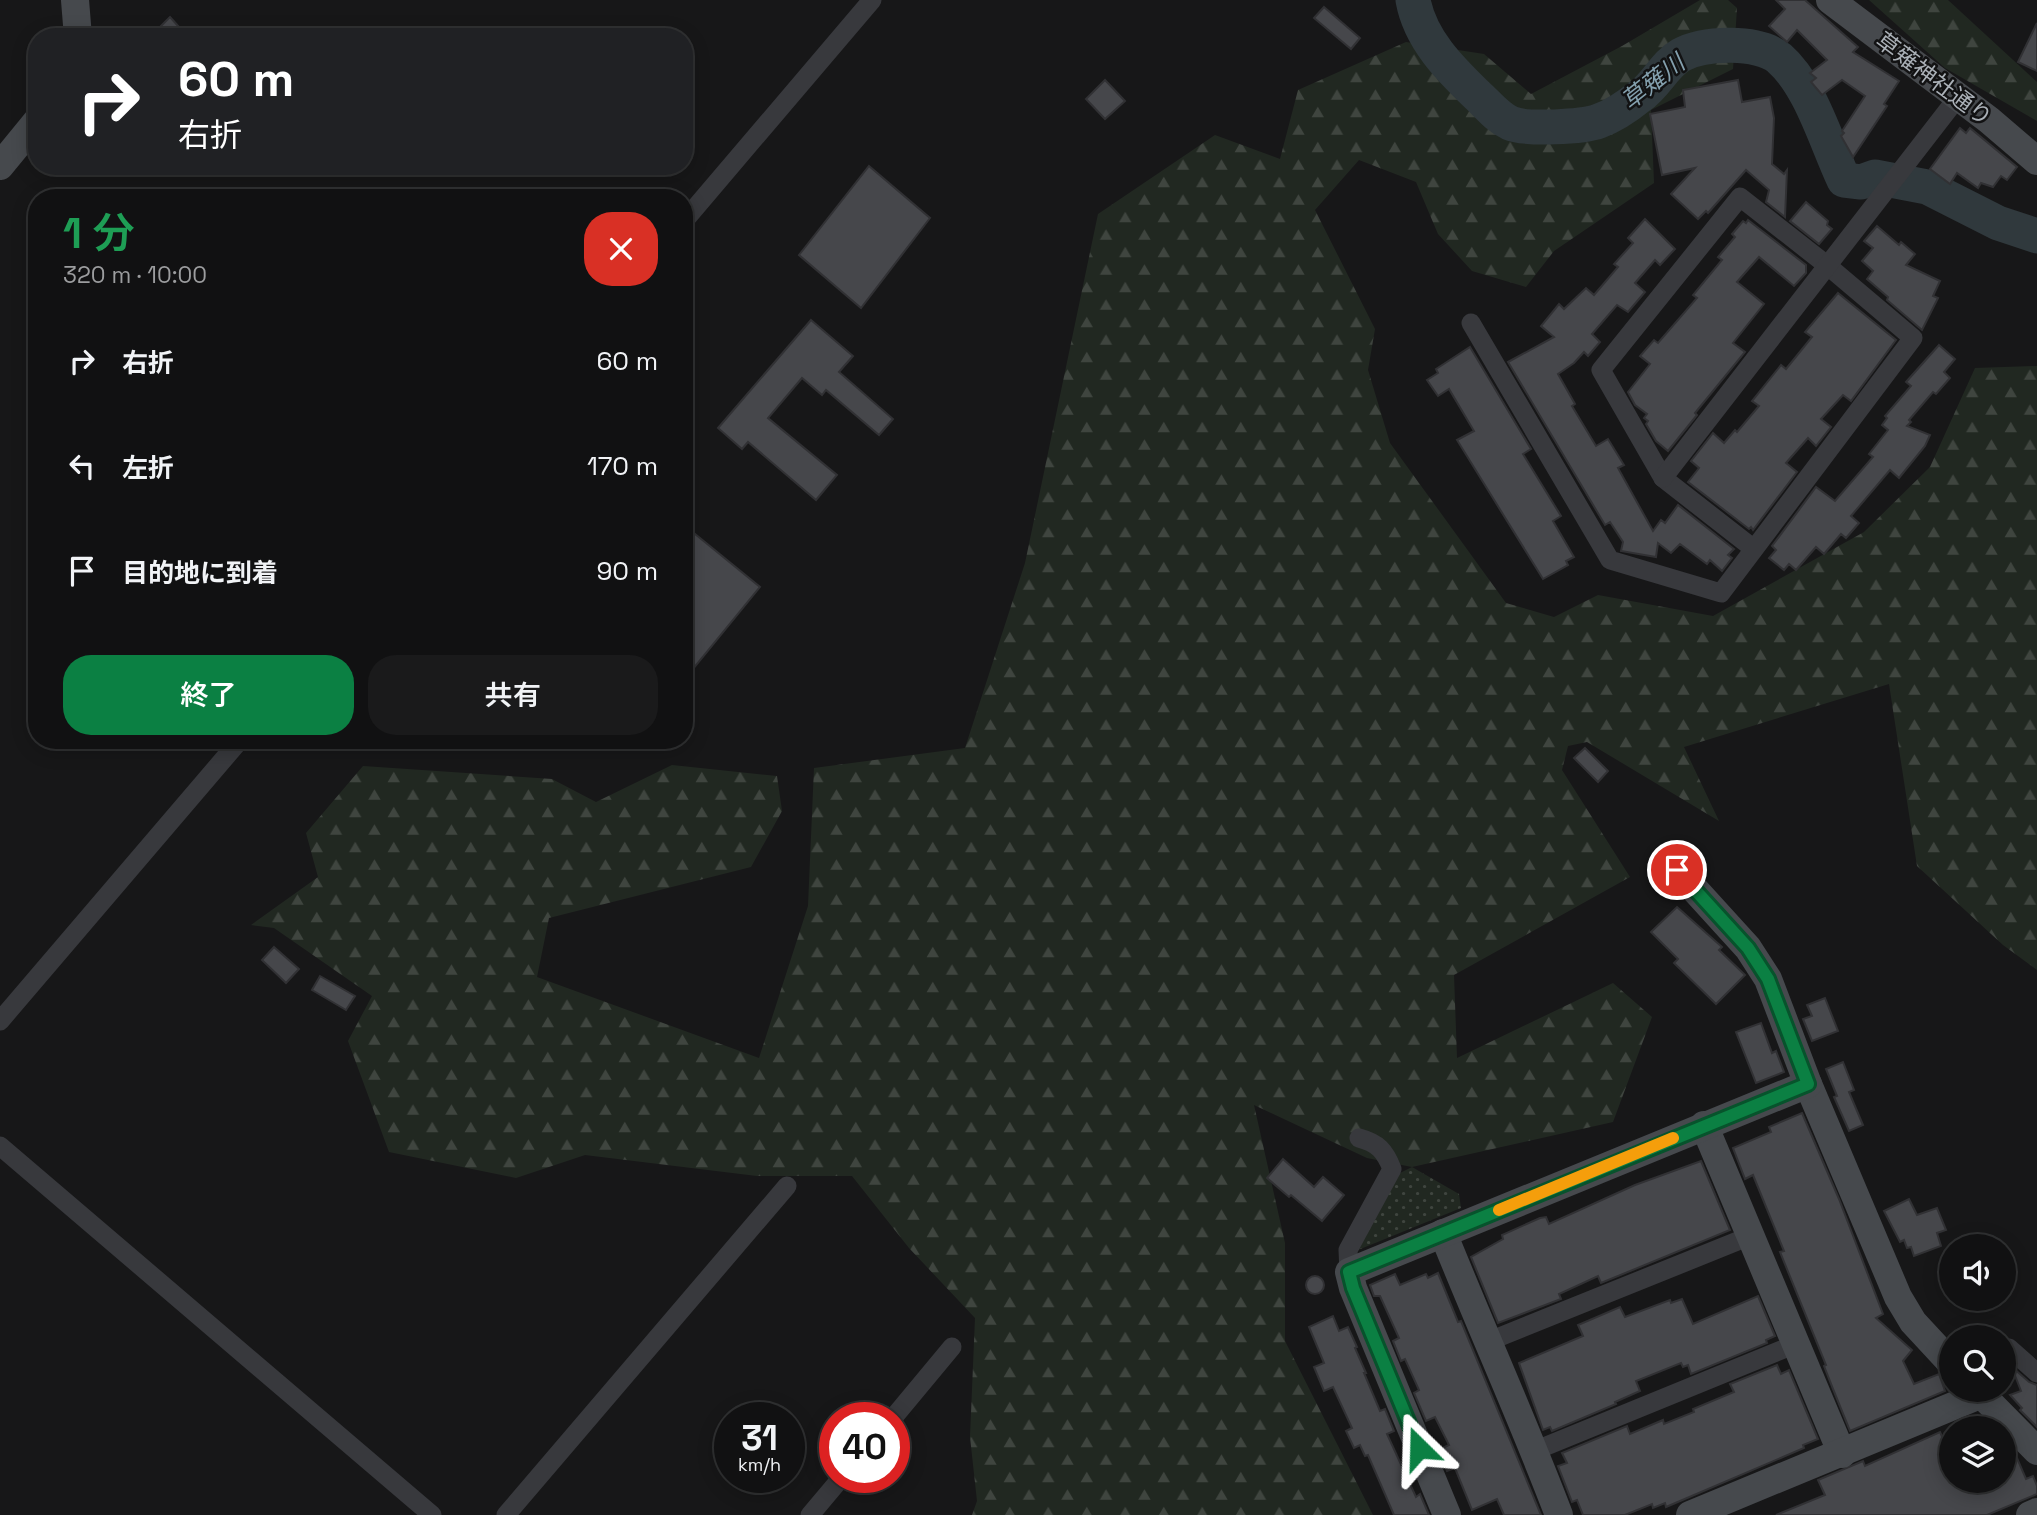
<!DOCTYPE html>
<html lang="ja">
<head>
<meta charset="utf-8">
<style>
	body { margin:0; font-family:"Space Grotesk","Noto Sans JP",sans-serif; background:#1a1a1b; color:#f1f3f6; height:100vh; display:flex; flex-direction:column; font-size:26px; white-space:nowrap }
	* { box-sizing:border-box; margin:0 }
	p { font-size:23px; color:#9c9d9f }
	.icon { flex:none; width:38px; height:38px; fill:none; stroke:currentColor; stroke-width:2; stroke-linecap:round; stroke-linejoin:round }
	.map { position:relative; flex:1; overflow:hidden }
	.panel { position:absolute; left:28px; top:189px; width:665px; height:560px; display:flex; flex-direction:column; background:#111112; border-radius:28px; box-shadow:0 4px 18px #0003,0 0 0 2px #303132 }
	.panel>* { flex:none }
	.top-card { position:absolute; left:28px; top:28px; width:665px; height:147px; border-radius:28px; box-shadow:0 4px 18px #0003,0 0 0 2px #303132; background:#202124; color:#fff; overflow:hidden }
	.fabs { position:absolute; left:1939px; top:1234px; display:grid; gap:14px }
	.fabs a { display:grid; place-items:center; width:77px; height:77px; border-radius:50%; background:#111112; box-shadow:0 4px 18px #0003,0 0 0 2px #303132; font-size:35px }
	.speed { position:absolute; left:714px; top:1402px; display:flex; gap:14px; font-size:35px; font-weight:700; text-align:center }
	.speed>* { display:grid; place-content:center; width:91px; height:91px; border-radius:50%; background:#111112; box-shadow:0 4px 18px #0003,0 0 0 2px #303132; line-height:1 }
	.speed small { font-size:18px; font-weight:400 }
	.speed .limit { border:10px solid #d22; background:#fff; color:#111 }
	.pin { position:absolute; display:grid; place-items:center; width:60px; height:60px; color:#fff; margin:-30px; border:4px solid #fff; border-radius:50%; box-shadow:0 2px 7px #0007 }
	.me { position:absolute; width:77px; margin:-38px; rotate:338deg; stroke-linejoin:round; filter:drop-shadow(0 0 5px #0008) }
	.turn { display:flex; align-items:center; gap:24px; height:147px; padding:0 35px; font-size:32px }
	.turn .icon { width:91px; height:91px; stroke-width:2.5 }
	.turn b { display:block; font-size:49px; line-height:60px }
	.round { display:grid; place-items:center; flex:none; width:74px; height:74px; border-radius:28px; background:#1a1a1b }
	.head { display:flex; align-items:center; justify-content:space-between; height:119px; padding:0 35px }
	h1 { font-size:42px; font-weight:600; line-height:52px; color:#1e9e55 }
	.primary-button { display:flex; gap:14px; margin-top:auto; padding:14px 35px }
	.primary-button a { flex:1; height:80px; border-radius:28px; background:#0b8043; color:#fff; font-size:28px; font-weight:600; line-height:80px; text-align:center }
	.primary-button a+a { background:#1a1a1b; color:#f1f3f6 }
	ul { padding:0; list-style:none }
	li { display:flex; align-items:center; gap:21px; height:105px; padding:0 35px }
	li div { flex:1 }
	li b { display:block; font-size:26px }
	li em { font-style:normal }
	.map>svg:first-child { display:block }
	.grass { fill:url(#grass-dots) }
	.forest { fill:url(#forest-firs) }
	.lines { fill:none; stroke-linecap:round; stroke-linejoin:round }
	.river { stroke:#30393d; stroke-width:35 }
	.building { fill:#46474b; stroke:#313134; stroke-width:2 }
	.street { stroke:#38393d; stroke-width:19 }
	.secondary { stroke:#46494d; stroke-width:28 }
	.route-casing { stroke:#07532c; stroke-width:18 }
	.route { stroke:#0b8043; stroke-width:12 }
	.slow { stroke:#f59e0b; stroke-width:12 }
	.labels { text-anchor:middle; stroke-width:5; stroke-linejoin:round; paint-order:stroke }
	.street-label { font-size:23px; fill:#aab0b7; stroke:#121213 }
	.water-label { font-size:24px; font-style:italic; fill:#84a0ae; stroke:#121213 }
</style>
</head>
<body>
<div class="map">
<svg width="2037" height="1515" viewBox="0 0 2037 1515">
	<defs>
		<pattern id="grass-dots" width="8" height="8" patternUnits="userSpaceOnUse" patternTransform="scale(1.75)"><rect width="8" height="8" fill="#212821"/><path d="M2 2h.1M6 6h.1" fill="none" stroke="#3f453f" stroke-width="1.8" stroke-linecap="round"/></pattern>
		<pattern id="forest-firs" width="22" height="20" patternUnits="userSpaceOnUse" patternTransform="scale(1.75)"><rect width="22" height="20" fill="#212821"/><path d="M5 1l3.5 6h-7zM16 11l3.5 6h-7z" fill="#3f453f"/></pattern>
	</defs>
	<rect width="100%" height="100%" fill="#171718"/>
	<path class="grass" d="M1412 1167 1459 1194 1461 1208 1358 1250 1396 1175Z"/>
	<g class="forest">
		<path d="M1700 0H1728L1737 8 1733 69 1651 110 1654 183 1554 251 1526 287 1472 271 1438 234 1416 182 1359 160 1315 210 1375 329 1368 370 1390 443 1506 603 1554 617 1598 595 1713 616 1864 532 1930 467 1975 368 2037 366V970L2003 945 1917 866 1889 684 1684 747 1719 821 1587 742 1568 746 1562 770 1630 877 1454 975 1457 1058 1613 983 1652 1017 1613 1122 1412 1167 1367 1158 1254 1105 1285 1243V1341L1373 1515H972L977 1501 970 1437 975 1318 909 1248 852 1176H757L585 1155 516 1178 389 1152 348 1041 372 996 274 928 251 925 318 877 306 833 363 766 552 779 596 802 672 765 777 776 782 811 751 867 549 918 537 977 759 1058 808 906 814 768 965 748 1025 563 1098 214 1215 135 1280 159 1298 90 1406 42 1484 54 1531 94 1622 46Z"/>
		<path d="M1869 0H1948L2037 82V121L1945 68Z"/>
	</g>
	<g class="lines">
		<path class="river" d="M1413 0C1420 39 1449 68 1477 95 1487 104 1497 117 1510 123 1526 130 1583 127 1599 121 1613 116 1629 105 1640 96 1656 85 1665 64 1681 55 1705 42 1758 41 1779 58 1811 86 1826 142 1844 180L1861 182 1875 177 1927 187 1998 223 2037 236"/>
	</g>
	<g class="building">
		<path d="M1776 0H1805L1858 47 1853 52 1899 81 1884 104 1887 106 1853 157 1841 136 1844 133 1842 131 1865 96 1842 80 1822 95 1811 82 1816 78 1810 73 1827 60 1797 30 1787 42 1769 26 1785 9Z"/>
		<path d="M1324 7 1360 38 1351 49 1314 18Z"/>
		<path d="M170 17 188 37H150Z"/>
		<path d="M2037 23V71L2018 62Z"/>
		<path d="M1105 80 1125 101 1105 119 1086 99Z"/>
		<path d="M1738 80 1742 102 1770 97 1774 118 1772 164 1784 174 1787 170 1785 217 1766 202 1769 190 1746 170 1708 213 1706 211 1698 219 1671 194 1695 168 1662 175 1650 114 1685 107 1683 90Z"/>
		<path d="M1960 128 1966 133 1970 128 2017 167 2007 180 2001 176 1993 187 1981 183 1978 188 1957 173 1950 184 1930 169Z"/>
		<path d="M869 166 930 218 861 308 799 255Z"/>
		<path d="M1806 202 1828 221 1827 225 1832 229 1819 244 1790 221Z"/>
		<path d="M1645 219 1675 249 1660 265 1655 260 1635 283 1645 292 1628 312 1617 305 1592 334 1600 342 1588 356 1584 352 1574 363 1558 374 1575 404 1572 406 1596 446 1608 439 1624 465 1618 468 1653 531 1661 520 1665 523 1678 505 1734 549 1728 555 1732 558 1722 571 1710 560 1707 564 1680 544 1671 553 1658 543 1656 557 1621 551 1623 542 1610 522 1605 525 1508 362 1554 337 1541 326 1559 304 1564 309 1586 288 1594 295 1618 267 1614 264 1633 243 1628 238Z"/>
		<path d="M1748 220 1806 265V273L1794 286 1759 257 1737 282 1764 304 1733 343 1745 352 1695 413 1697 415 1668 451 1656 441 1646 424 1648 421 1644 418 1647 414 1635 405 1628 392 1650 364 1640 356 1654 340 1658 343 1697 298 1693 295 1722 260 1718 257 1735 237 1732 234 1743 221 1746 223Z"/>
		<path d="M1877 226 1899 245 1901 242 1915 254 1906 265 1940 281 1933 296 1938 298 1922 330 1887 300 1888 297 1867 279 1873 271 1862 261 1873 248 1864 241Z"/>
		<path d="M1838 293 1896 340 1851 401 1843 395 1821 419 1831 427 1816 446 1808 438 1786 463 1797 472 1753 530 1751 527 1749 529 1688 482 1699 468 1691 461 1713 433 1724 443 1735 430 1737 432 1759 406 1752 401 1781 365 1786 369 1812 337 1805 332Z"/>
		<path d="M811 320 853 356 839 372 893 419 879 435 826 390 822 395 802 378 768 418 837 475 816 500 748 442 742 449 718 428Z"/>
		<path d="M1939 345 1955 359 1944 372 1950 378 1936 394 1933 392 1909 420 1911 422 1907 426 1930 435 1925 446 1899 478 1890 470 1851 516 1859 523 1846 538 1841 534 1824 554 1816 547 1796 570 1789 564 1784 570 1769 558 1776 550 1772 546 1816 487 1835 501 1873 457 1869 454 1888 430 1882 425 1887 418 1885 416 1911 386 1906 382Z"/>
		<path d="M1470 347 1531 449 1523 454 1561 516 1553 521 1574 557 1566 561 1568 565 1543 579 1457 440 1474 431 1449 389 1438 396 1427 380 1438 373 1436 369Z"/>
		<path d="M684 525 760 587 684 680Z"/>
		<path d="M1585 748 1608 771 1598 782 1574 758Z"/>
		<path d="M1677 907 1722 947 1719 950 1745 975 1716 1004 1674 963 1678 959 1651 932Z"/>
		<path d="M274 947 299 969 286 983 262 960Z"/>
		<path d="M320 976 355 996 346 1010 312 990Z"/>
		<path d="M1825 998 1838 1031 1812 1041 1803 1019 1812 1016 1807 1005Z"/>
		<path d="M1761 1023 1772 1053 1776 1051 1784 1072 1756 1083 1736 1032Z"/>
		<path d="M1843 1062 1854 1090 1849 1092 1863 1125 1849 1131 1834 1097 1837 1096 1826 1069Z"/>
		<path d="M1802 1113 1839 1199 1883 1314 1876 1318 1912 1350 1903 1361 1914 1384 1939 1374 1945 1391 1850 1431 1833 1389 1824 1366 1826 1365 1780 1252 1784 1251 1753 1175 1745 1179 1733 1148 1771 1132 1769 1127Z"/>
		<path d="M1283 1159 1314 1187 1323 1177 1344 1195 1322 1221 1291 1195 1289 1197 1267 1178Z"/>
		<path d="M1701 1161 1730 1230 1601 1283 1598 1276 1559 1294 1561 1299 1498 1323 1471 1257 1503 1239 1502 1235 1540 1218 1546 1217 1549 1224 1635 1185Z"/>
		<path d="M1909 1199 1917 1215 1937 1208 1946 1230 1937 1233 1941 1246 1914 1256 1911 1247 1907 1248 1904 1240 1900 1242 1884 1211Z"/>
		<path d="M1438 1273 1458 1322 1461 1321 1541 1515H1504L1497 1499 1472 1510 1455 1468 1447 1471 1438 1450 1449 1445 1435 1417 1426 1421 1414 1393 1419 1390 1405 1359 1401 1361 1393 1341 1399 1338 1380 1296H1374L1370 1285 1395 1274 1400 1285 1426 1274 1428 1278Z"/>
		<circle cx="1315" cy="1285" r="9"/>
		<path d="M1758 1296 1775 1336 1766 1340 1767 1343 1691 1374 1688 1365 1683 1367 1681 1363 1636 1381 1640 1391 1615 1402 1616 1404 1552 1431 1550 1427 1543 1430 1519 1363 1583 1336 1578 1325 1620 1307 1625 1317 1670 1300 1671 1303 1682 1299 1693 1324Z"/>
		<path d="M1333 1316 1339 1331 1348 1327 1357 1347 1355 1348 1366 1373H1364L1380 1411 1385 1409 1394 1431 1387 1434 1416 1497 1420 1494 1429 1515H1394L1368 1455 1365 1456 1360 1445 1354 1448 1346 1431 1352 1428 1333 1387 1324 1391 1314 1367 1324 1363 1309 1327Z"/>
		<path d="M2004 1360 2029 1382 2037 1385V1427L2020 1410 2022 1408 2010 1395 2021 1391 2012 1368 2004 1371Z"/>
		<path d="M1777 1365 1781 1374 1789 1370 1818 1439 1803 1445 1804 1448 1666 1507 1665 1503 1653 1508 1652 1504 1625 1515H1583L1577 1500 1572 1502 1558 1466 1567 1463 1562 1453 1627 1426 1630 1434 1663 1420 1664 1424 1694 1412 1693 1409 1734 1392 1730 1384Z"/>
		<path d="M1940 1432 1951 1457V1480H2004V1441L2014 1451 2026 1479 2033 1476 2037 1486V1494L1987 1515H1776L1825 1495 1818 1480 1863 1461 1865 1466Z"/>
	</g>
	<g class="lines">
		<g class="street">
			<path d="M684 221 872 0"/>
			<path d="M1471 323 1610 560 1721 593 1913 338 1828 266 1740 197 1601 370 1663 478 1754 549"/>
			<path d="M1663 478 1958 97"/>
			<path d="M0 1021 240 740"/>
			<path d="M0 1146 432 1515"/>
			<path d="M1349 1272 1348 1250 1392 1169C1385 1151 1378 1143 1359 1138"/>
			<path d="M1487 1342 1750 1236"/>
			<path d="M2004 1347 2009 1348 2037 1373"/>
			<path d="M893 1418 952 1347"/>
			<path d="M1534 1451 1796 1344"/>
			<path d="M506 1515 787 1186"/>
			<path d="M810 1515 842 1477"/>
		</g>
		<g class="secondary">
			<path d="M75 0 78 37"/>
			<path d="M1830 0 1989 120 2037 161"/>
			<path d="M0 166 37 121"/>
			<path d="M1677 870 1748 948 1768 979 1808 1084 1898 1297 1913 1322 1951 1363"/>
			<path d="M1704 1125 1842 1454"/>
			<path d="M1443 1233C1481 1328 1523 1420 1559 1515"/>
			<path d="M1977 1390 2037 1451"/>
			<path d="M1447 1515 1353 1288 1349 1272 1808 1084"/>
			<path d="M1690 1515 1982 1394"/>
			<path d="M2030 1515 2037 1512"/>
		</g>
	</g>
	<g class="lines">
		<defs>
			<path id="route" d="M1419 1448 1353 1288 1349 1272 1808 1084 1768 979 1748 948 1677 870"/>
		</defs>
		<use href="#route" class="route-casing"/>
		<use href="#route" class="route"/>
		<path class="slow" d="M1499 1210 1673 1138"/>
	</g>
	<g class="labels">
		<g class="street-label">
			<text transform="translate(1934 79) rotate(37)" y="8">草薙神社通り</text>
		</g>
		<g class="water-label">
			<text transform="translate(1653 82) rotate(-38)" y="8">草薙川</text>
		</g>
	</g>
</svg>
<div class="fabs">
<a><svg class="icon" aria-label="sound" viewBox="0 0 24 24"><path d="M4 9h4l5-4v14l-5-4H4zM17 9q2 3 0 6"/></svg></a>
<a><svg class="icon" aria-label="search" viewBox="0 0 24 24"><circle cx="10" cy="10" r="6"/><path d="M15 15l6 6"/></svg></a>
<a><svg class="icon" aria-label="layers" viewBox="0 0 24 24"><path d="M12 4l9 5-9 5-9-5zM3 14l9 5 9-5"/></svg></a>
</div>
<div class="speed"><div>31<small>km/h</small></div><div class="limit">40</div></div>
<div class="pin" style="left:1677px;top:870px;background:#d93025"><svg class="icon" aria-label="arrive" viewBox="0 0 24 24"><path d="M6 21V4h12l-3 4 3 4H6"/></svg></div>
<svg class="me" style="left:1419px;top:1448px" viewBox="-20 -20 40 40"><path d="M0-17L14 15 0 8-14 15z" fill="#0b8043" stroke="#fff" stroke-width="4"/></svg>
<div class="top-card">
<div class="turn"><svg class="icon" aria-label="right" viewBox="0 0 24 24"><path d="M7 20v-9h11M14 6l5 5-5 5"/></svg><div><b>60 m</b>右折</div></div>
</div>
<section class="panel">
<div class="head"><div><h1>1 分</h1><p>320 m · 10:00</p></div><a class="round" style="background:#d93025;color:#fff"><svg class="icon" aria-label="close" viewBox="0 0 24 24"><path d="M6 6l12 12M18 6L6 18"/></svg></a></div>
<ul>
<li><svg class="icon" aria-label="right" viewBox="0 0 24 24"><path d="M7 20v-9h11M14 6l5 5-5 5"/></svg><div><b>右折</b></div><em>60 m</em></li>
<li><svg class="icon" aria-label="left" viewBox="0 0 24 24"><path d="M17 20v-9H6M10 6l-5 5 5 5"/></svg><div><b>左折</b></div><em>170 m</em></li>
<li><svg class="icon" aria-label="arrive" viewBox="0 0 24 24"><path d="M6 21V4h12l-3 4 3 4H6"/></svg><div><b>目的地に到着</b></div><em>90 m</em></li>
</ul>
<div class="primary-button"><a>終了</a><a>共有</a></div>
</section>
</div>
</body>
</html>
